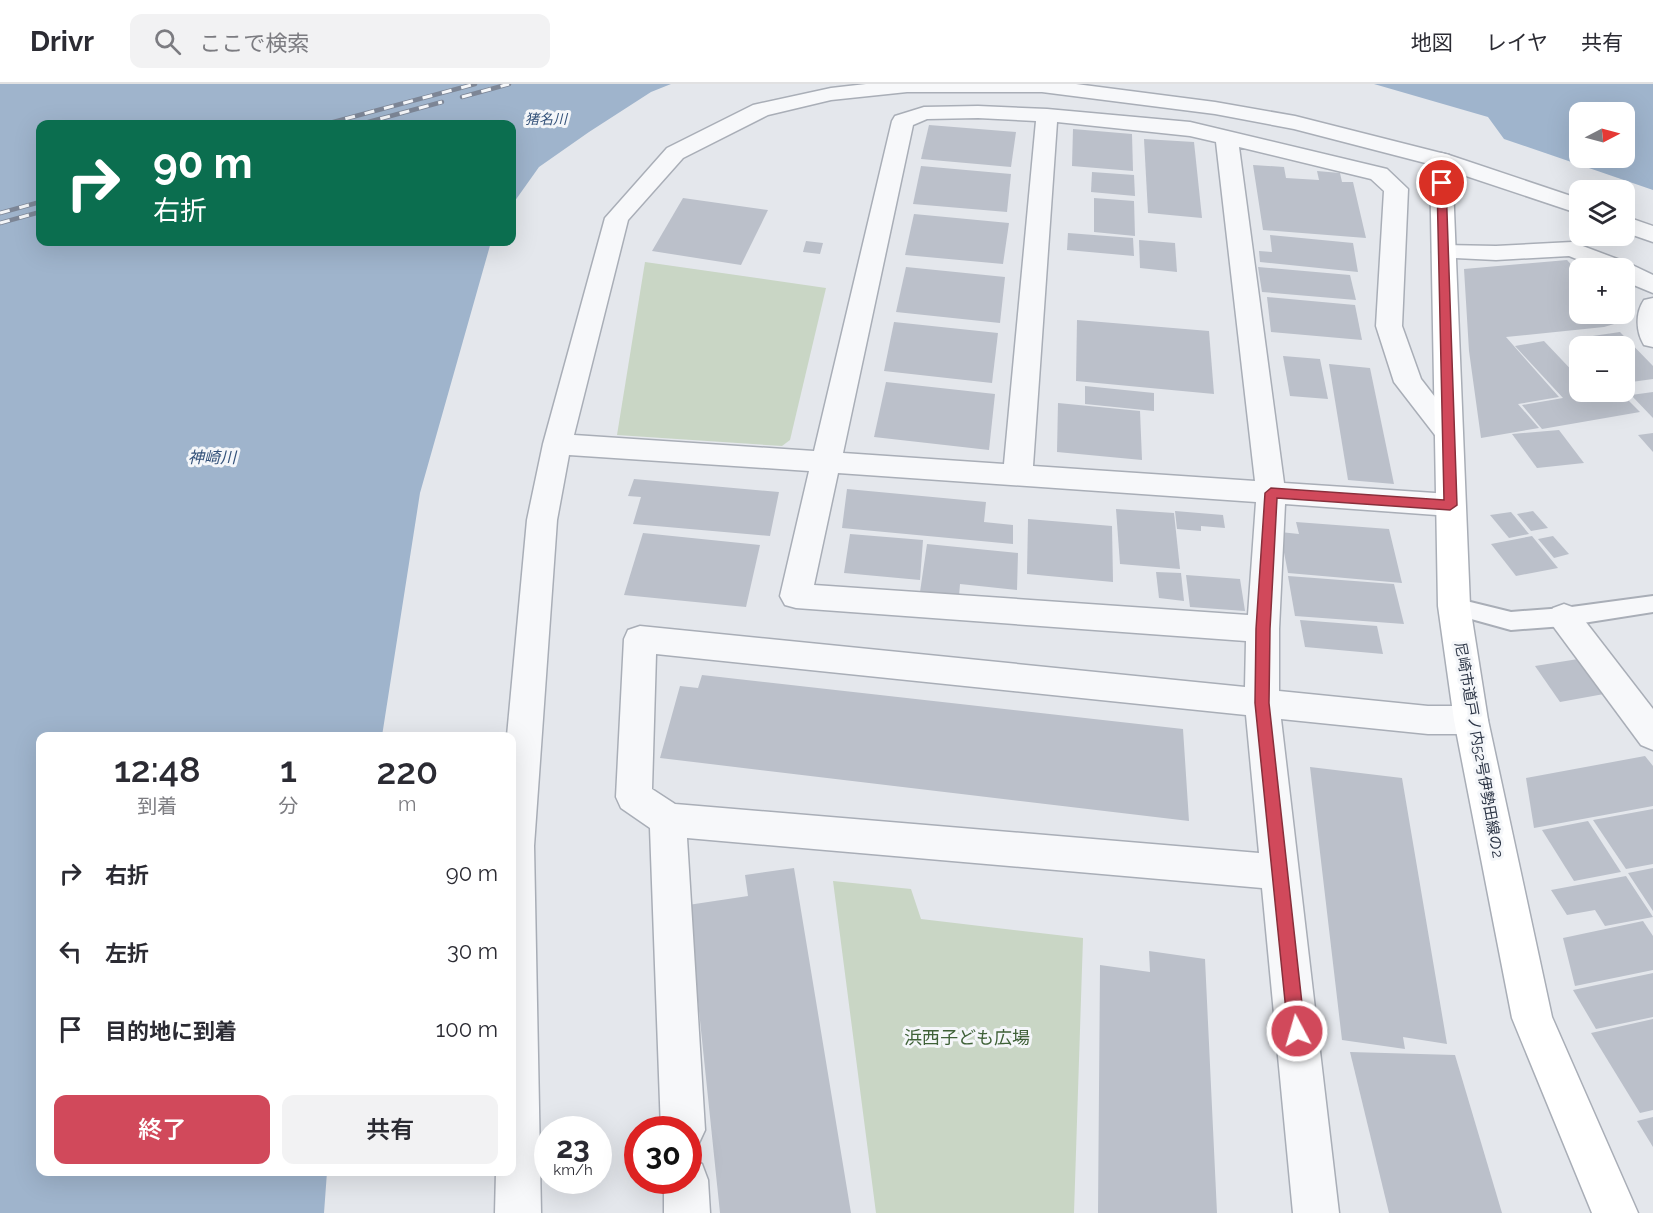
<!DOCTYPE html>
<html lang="ja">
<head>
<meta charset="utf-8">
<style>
	body { margin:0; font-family:Raleway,"Noto Sans JP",sans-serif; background:#f2f2f3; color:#2b2b33; height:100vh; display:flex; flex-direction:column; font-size:22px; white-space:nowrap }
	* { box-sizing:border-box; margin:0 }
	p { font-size:20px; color:#7c7c81 }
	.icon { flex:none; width:33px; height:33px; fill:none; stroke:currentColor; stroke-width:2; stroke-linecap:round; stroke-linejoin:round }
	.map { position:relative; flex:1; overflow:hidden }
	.side { position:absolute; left:36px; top:648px; width:480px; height:444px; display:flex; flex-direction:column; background:#fff; border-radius:12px; box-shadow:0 6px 24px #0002 }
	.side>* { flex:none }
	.banner { position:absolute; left:36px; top:36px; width:480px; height:126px; border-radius:12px; box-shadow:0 6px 24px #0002; background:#0b6e4f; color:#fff; overflow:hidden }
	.needle { width:39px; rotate:84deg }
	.controls { position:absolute; left:1569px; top:18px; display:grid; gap:12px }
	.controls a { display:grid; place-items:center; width:66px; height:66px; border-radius:12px; background:#fff; box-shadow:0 6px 24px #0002; font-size:30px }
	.speed { position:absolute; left:534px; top:1032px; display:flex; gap:12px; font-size:30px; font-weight:700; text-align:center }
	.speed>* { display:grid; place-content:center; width:78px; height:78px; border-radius:50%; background:#fff; box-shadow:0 6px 24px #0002; line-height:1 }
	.speed small { font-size:15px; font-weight:400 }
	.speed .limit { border:9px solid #d22; background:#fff; color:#111 }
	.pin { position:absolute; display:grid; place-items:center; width:51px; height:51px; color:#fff; margin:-26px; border:3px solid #fff; border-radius:50%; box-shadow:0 2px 6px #0007 }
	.me { position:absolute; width:66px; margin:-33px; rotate:354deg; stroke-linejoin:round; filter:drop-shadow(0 0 4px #0008) }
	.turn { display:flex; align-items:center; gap:21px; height:126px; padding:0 18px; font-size:27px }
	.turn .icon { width:78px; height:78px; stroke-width:2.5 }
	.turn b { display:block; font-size:42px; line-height:51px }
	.eta { display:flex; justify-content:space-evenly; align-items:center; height:102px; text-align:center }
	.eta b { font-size:36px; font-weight:600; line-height:42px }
	.cta { display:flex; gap:12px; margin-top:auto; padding:12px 18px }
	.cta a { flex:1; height:69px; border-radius:12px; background:#d1495b; color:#fff; font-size:24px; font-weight:600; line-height:69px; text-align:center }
	.cta a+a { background:#f2f2f3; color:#2b2b33 }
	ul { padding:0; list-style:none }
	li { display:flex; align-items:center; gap:18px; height:78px; padding:0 18px }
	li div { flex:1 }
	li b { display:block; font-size:22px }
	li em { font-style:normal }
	header { display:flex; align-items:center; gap:36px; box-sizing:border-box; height:84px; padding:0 30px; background:#fff; border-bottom:2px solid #e1e1e2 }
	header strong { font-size:28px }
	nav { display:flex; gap:33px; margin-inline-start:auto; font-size:21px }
	.search { width:420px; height:54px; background:#f2f2f3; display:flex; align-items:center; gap:15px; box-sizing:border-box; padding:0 21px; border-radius:12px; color:#7c7c81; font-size:22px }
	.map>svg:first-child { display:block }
	.green { fill:#c9d6c5 }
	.water { fill:#9fb4cc; fill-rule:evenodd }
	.building { fill:#bbc0ca }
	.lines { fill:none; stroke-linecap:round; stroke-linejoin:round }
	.lane-casing { stroke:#a9aeb7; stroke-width:4 }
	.street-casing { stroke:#a9aeb7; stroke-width:3 }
	.secondary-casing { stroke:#a9aeb7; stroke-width:3 }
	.lane { fill:#f7f8fa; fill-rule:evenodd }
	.street { fill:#f7f8fa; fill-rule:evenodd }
	.secondary { fill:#fff; fill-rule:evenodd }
	.rail-casing { stroke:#7d8696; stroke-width:4.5 }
	.rail { stroke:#f4f6f9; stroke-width:3; stroke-dasharray:10; stroke-linecap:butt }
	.route { fill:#d1495b; stroke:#882f3b; stroke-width:1.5 }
	.labels { text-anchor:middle; stroke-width:6; stroke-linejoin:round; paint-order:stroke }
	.far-water-label { font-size:14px; font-style:italic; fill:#34527a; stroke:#f4f6f9 }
	.street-label { font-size:15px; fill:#2b3445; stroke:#f4f6f9 }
	.water-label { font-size:16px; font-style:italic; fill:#34527a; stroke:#f4f6f9 }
	.near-park-label { font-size:18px; fill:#3f6138; stroke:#f4f6f9 }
</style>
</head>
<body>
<header>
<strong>Drivr</strong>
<div class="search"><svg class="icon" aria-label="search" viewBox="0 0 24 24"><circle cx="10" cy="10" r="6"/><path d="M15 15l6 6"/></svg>ここで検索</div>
<nav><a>地図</a><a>レイヤ</a><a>共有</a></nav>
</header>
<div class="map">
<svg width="1653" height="1129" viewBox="0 0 1653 1129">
	<rect width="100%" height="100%" fill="#e4e7ec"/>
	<g class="green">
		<path d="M645 178 826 204 790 356 782 362 617 351Z"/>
		<path d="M833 797 911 805 921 835 1083 854 1074 1129H876Z"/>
	</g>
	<g class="water">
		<path d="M0 0H671L651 8 589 48 539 83 512 121V40H40V158H491L420 409 382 652H40V1088H327L324 1129H0Z"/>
		<path d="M1374 0H1653V106L1504 55 1488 33ZM1580 28H1624V74H1580Z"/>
	</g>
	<g class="building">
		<path d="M929 41 1016 48 1011 83 921 75Z"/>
		<path d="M1073 45 1132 50 1133 87 1072 82Z"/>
		<path d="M1144 55 1194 58 1202 134 1148 129Z"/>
		<path d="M1253 81 1284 83 1286 94 1319 96 1317 87 1340 89 1342 98H1353L1366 154 1263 146Z"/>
		<path d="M921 82 1011 90 1007 128 913 120Z"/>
		<path d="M1092 88 1134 91 1135 112 1091 108Z"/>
		<path d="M683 114 768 126 741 181 652 167Z"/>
		<path d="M1094 114 1134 117 1135 152 1094 148Z"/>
		<path d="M914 130 1009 139 1003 180 905 171Z"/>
		<path d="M1068 149 1133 154 1134 172 1067 166Z"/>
		<path d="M1270 151 1353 159 1358 188 1260 178 1259 167 1272 168Z"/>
		<path d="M1139 156 1175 159 1177 188 1140 184Z"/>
		<path d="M806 157 823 159 820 170 803 168Z"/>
		<path d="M1567 176 1580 190V230H1614L1621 238 1604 243 1506 253 1559 313 1518 320 1539 344 1481 354 1469 267 1464 185Z"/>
		<path d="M906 183 1005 193 1000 239 896 228Z"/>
		<path d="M1258 183 1350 191 1356 216 1262 208Z"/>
		<path d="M1267 213 1355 221 1362 256 1271 248Z"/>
		<path d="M1077 236 1209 247 1214 310 1076 297Z"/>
		<path d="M894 238 998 249 992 299 884 287Z"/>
		<path d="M1620 248 1653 282V295L1624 299V262H1578L1572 255Z"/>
		<path d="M1544 257 1580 295V308H1591L1594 311 1620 308 1640 328 1542 345 1522 321 1563 314 1515 262Z"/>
		<path d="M1283 272 1320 275 1328 315 1290 312Z"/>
		<path d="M1329 280 1370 284 1394 400 1348 396Z"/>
		<path d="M886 298 995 310 989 366 874 353Z"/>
		<path d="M1085 302 1154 309V327L1085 320Z"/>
		<path d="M1653 308V334L1631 311Z"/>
		<path d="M1058 319 1140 327 1142 376 1057 368Z"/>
		<path d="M1559 346 1584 379 1537 384 1512 350Z"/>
		<path d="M1653 349V368L1638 351Z"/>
		<path d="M634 395 779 408 770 452 633 440 641 413 628 412Z"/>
		<path d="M847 405 986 418 984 438 1013 441V460L842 444Z"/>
		<path d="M1116 425 1174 429 1180 485 1120 480Z"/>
		<path d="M1175 427 1223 431 1225 444 1201 442V447L1177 445Z"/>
		<path d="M1533 427 1548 444 1531 447 1517 430Z"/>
		<path d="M1511 428 1529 450 1509 454 1490 431Z"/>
		<path d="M1028 435 1112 442 1113 498 1027 490Z"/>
		<path d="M1296 438 1389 445 1402 499 1288 489 1280 448 1299 450Z"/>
		<path d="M643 449 760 461 746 523 624 511Z"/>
		<path d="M850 450 923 456 920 496 844 489Z"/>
		<path d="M1532 452 1558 484 1516 492 1491 460Z"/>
		<path d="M1553 452 1569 470 1554 474 1538 455Z"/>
		<path d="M927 460 1018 469 1017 506 960 500 959 512 920 508Z"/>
		<path d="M1156 488 1181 489 1184 517 1159 514Z"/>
		<path d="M1186 491 1240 495 1245 527 1190 523Z"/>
		<path d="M1288 492 1394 500 1404 540 1295 532Z"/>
		<path d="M1300 536 1377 542 1383 570 1305 563Z"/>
		<path d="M1578 575 1604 610 1560 618 1535 582Z"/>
		<path d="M702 591 1183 645 1189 737 660 674 680 602 698 604Z"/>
		<path d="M1645 672 1653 682V722L1534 744 1526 694Z"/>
		<path d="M1310 683 1402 694 1447 960 1403 953 1405 965 1342 956Z"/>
		<path d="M1653 725V780L1626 785 1593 736Z"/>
		<path d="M1588 737 1621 788 1574 797 1542 746Z"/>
		<path d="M794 784 851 1129H720L688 821 748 812 745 791Z"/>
		<path d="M1653 784V827L1628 789Z"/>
		<path d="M1626 792 1653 833 1605 842 1595 826 1567 831 1551 806Z"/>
		<path d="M1643 837 1653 852V886L1575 902 1563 854Z"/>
		<path d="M1149 867 1205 875 1217 1129H1098L1100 881 1150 888Z"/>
		<path d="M1653 889V933L1596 945 1573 906Z"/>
		<path d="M1653 935V1026L1640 1029 1591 949Z"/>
		<path d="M1350 968 1455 971 1502 1129H1389Z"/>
		<path d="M1653 1033V1063L1637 1037Z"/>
	</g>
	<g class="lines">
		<defs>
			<path id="lane" d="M1653 512V528L1564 542 1511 546 1446 528 1443 522 1446 516 1454 514 1511 528 1564 524Z"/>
			<g id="street">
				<path d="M866 0H1076L1215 18 1295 32 1449 71 1580 115V130L1433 81 1294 45 1215 30 1042 8H907L831 16 768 31 683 74 628 136 574 351 814 367 892 37 895 32 924 23 978 22 1047 25 1190 38 1387 85 1408 105 1402 242 1421 295 1462 348 1458 355 1448 358 1438 355 1394 298 1376 242 1384 107 1371 95 1239 63 1284 399 1450 410 1461 413 1465 421 1461 429 1450 432 1285 420 1279 545V607L1428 622H1471L1483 626 1488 636 1483 646 1471 650H1428L1281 635 1339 1129H1293L1262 804 687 754 705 1046 698 1061 688 1065V1046H661L650 744 621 724 616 713 624 555 628 546 640 542 1245 603 1246 557 796 524 785 521 780 512 809 387 569 371 557 436 534 762 541 1129H495L496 1088H512V652H507L527 436 543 360 605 134 667 64 753 21 831 4ZM978 34 1036 37 1004 380 843 369 913 41 927 35ZM1057 38 1190 52 1216 58 1255 397 1033 382ZM838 389 1256 418 1248 531 814 501ZM656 570 1246 631 1259 769 675 720 652 705Z"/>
				<path d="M1624 132 1653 142V158L1624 148Z"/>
				<path d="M1572 158 1628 179 1653 191V209L1624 197V184H1599L1569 172 1496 176 1435 173 1432 168 1435 163 1444 161 1496 162Z"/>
				<path d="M1653 214V263L1644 261C1636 248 1635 229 1644 216Z"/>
				<path d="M1564 520 1575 524 1653 625V666L1641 661 1553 542 1548 533 1553 524Z"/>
				<path d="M688 1075 702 1080 708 1096 710 1129H664V1096H688Z"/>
			</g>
			<path id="secondary" d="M1441 69 1449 71 1452 76 1470 522 1488 636 1552 933 1638 1129H1592L1512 934 1454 636 1438 522 1430 76 1433 71Z"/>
		</defs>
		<use href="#lane" class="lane-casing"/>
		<use href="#street" class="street-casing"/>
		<use href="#secondary" class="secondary-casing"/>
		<use href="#lane" class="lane"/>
		<use href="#street" class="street"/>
		<use href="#secondary" class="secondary"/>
		<defs>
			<g id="rail">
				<path d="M462 13 509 0"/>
				<path d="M326 40 475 0"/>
				<path d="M361 40 442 18"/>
				<path d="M0 129 40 118"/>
				<path d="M0 139 40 128"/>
			</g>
		</defs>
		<use href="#rail" class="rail-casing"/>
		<use href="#rail" class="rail"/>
	</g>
	<path class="route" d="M1442 96 1446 99 1457 421 1450 426 1277 414 1270 545 1269 619 1305 947 1303 953 1297 955 1291 953 1288 947 1255 619 1256 545 1265 409 1271 404 1444 416 1437 99Z"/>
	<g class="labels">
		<g class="far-water-label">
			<text x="546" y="40">猪名川</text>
		</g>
		<g class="street-label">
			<text transform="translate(1479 666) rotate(80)" y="5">尼崎市道戸ノ内52号伊勢田線の2</text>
		</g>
		<g class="water-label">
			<text x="212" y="379">神崎川</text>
		</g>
		<g class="near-park-label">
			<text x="967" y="960">浜西子ども広場</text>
		</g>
	</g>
</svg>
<div class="controls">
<a><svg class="needle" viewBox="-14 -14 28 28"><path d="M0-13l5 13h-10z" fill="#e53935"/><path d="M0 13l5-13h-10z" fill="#7c7c81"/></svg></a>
<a><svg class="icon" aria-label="layers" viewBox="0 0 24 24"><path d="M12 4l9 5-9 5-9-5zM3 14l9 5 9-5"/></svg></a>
<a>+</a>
<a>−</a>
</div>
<div class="speed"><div>23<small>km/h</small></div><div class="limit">30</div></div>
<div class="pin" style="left:1442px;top:99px;background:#d93025"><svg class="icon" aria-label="arrive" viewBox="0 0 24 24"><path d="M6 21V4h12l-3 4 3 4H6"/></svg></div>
<svg class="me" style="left:1297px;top:947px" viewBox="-20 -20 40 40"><circle r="17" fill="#d1495b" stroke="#fff" stroke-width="3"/><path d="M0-11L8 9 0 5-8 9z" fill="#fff"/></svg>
<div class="banner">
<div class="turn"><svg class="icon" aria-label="right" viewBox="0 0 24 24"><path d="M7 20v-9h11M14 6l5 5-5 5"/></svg><div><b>90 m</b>右折</div></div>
</div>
<section class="side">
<div class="eta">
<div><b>12:48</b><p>到着</p></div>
<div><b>1</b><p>分</p></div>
<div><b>220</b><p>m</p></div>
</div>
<ul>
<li><svg class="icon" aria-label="right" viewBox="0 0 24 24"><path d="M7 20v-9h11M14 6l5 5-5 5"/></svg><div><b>右折</b></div><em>90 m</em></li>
<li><svg class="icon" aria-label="left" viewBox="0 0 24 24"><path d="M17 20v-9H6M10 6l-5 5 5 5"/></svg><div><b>左折</b></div><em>30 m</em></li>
<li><svg class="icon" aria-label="arrive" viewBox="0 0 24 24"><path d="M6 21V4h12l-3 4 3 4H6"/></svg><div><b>目的地に到着</b></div><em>100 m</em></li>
</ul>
<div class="cta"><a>終了</a><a>共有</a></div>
</section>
</div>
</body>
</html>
